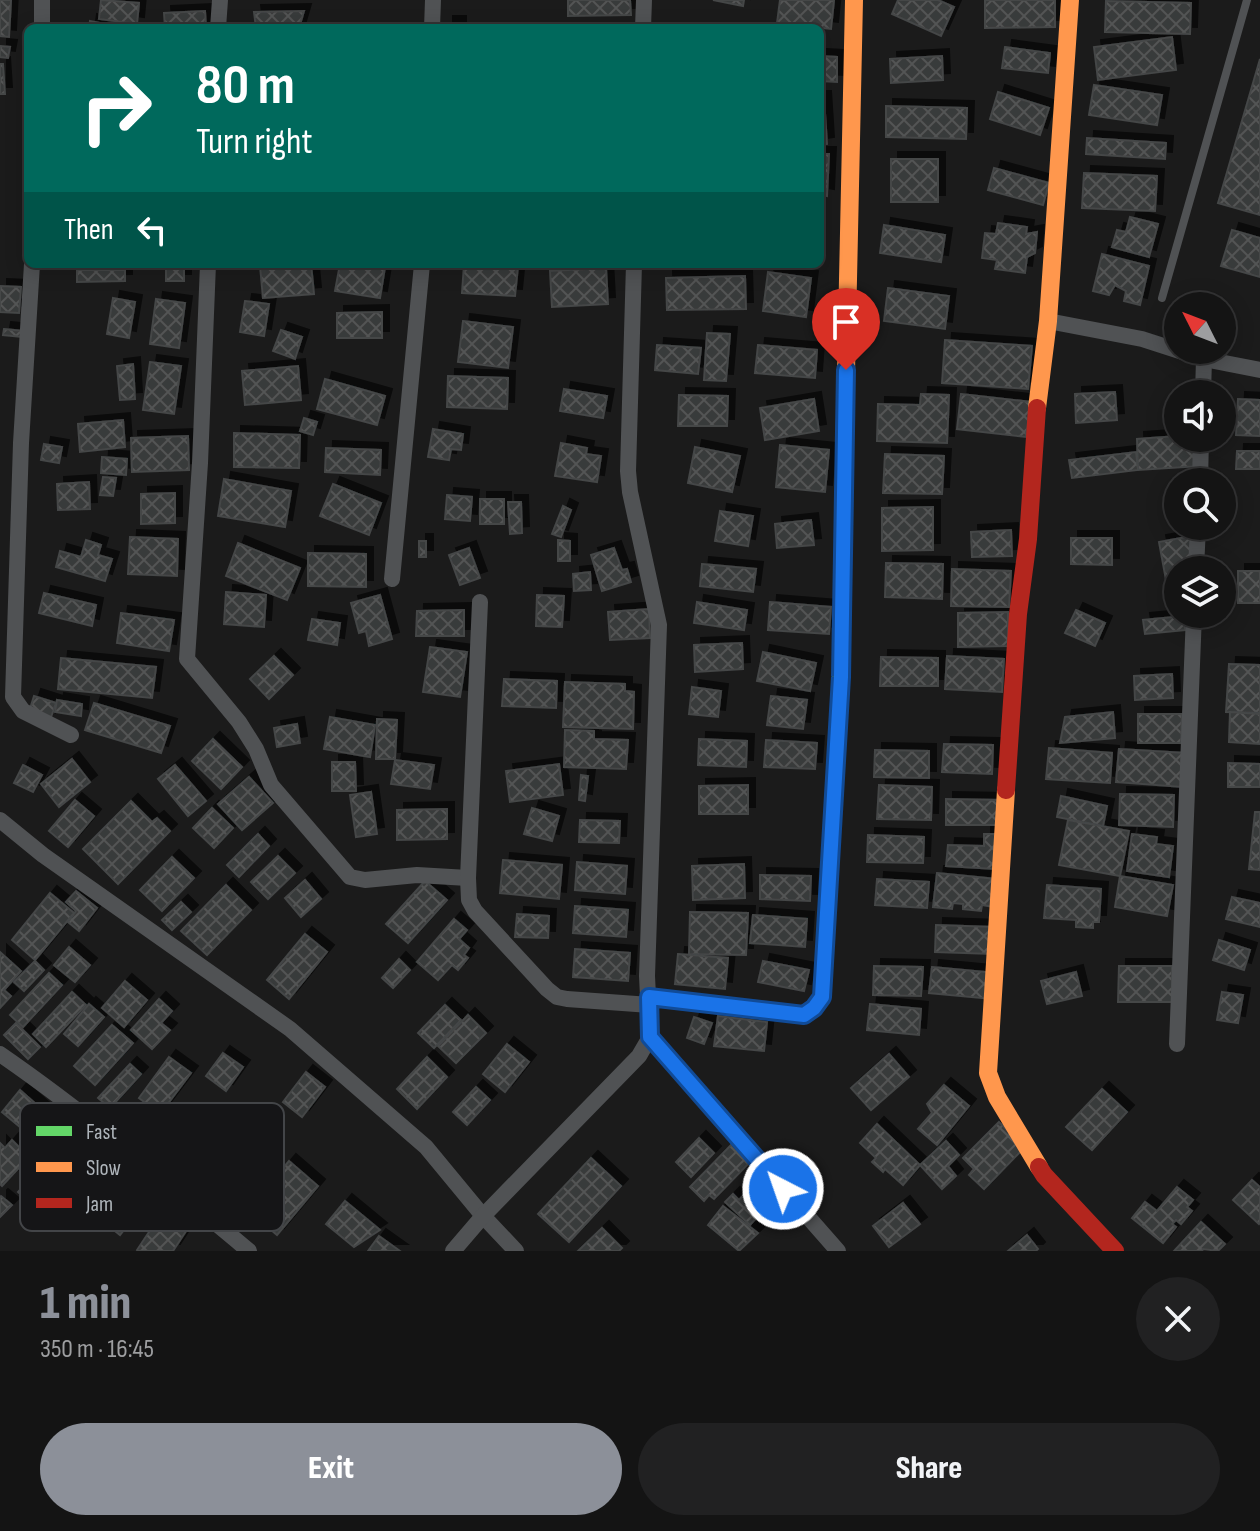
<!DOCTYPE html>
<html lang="en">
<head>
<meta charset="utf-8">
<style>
	body { margin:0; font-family:"Sofia Sans Condensed",sans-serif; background:#212122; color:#f1f3f6; height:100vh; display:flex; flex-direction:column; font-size:30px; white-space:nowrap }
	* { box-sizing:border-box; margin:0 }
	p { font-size:26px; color:#9d9ea0 }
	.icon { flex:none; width:44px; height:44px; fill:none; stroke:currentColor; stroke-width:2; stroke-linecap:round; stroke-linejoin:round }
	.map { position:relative; height:1251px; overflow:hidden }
	.panel { display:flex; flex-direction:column; background:#141414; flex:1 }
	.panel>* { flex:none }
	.guide { position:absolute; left:24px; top:24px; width:800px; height:244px; border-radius:12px; box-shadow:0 4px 20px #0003,0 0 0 2px #333334; background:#00695c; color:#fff; overflow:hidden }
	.needle { width:52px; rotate:312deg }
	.fabs { position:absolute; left:1164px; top:292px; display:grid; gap:16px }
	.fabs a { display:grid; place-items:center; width:72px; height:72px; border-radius:50%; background:#141414; box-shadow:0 4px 20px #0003,0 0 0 2px #333334; font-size:40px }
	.pin { position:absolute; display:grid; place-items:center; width:68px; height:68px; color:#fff; margin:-82px -34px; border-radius:50% 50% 50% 0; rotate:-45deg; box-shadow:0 0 8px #0007 }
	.pin .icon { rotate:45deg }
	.me { position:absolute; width:88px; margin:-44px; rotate:319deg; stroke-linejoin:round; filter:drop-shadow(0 0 6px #0008) }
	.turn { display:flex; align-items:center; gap:28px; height:168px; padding:0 40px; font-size:36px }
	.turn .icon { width:104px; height:104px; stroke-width:2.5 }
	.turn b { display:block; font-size:56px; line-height:68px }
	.then { display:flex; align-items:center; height:76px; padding:0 40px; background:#0003; gap:16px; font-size:30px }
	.round { display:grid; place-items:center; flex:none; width:84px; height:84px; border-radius:42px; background:#212122 }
	.overview { display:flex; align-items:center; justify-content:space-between; height:136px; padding:0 40px }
	h1 { font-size:48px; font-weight:800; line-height:60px; color:#8c9099 }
	.primary-button { display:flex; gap:16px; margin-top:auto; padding:16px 40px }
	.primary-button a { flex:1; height:92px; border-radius:48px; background:#8c9099; color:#fff; font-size:32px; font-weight:800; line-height:92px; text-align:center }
	.primary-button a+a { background:#212122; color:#f1f3f6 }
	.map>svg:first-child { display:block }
	.building { fill:url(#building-cross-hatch); stroke:#444647; stroke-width:2; filter:url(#shadow) }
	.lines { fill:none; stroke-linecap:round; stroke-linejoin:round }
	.lane { stroke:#505254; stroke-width:8 }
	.street { stroke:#505254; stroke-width:16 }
	.fast { stroke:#63d668; stroke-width:18 }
	.slow { stroke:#ff974d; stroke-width:18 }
	.jam { stroke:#b3261e; stroke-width:18 }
	.route-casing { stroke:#114b97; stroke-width:20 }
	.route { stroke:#1a73e8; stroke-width:14 }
	.key { fill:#151517; stroke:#434548; stroke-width:2 }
	.key-label { font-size:22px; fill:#aeb4ba }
</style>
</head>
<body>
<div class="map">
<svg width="1260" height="1251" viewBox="0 0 1260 1251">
	<defs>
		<pattern id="building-cross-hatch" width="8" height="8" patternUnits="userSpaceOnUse" patternTransform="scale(2)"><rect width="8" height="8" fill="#393a3a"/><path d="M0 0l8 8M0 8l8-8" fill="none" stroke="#535454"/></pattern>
		<filter id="shadow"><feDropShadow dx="7" dy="-7" stdDeviation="0" flood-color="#0009"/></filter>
	</defs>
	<rect width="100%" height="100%" fill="#1b1b1b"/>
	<g class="building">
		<path d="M0 0H11L9 37 0 36Z"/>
		<path d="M101 0 139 3 137 24 99 19Z"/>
		<path d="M568 0H630L631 15 568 16Z"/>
		<path d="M713 0H744L743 6Z"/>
		<path d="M780 0H834L831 29 777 23Z"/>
		<path d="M898 0H938L954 7 941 36 892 14Z"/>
		<path d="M985 0H1055V27L985 28Z"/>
		<path d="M1106 1 1191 3 1190 34 1105 32Z"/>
		<path d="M205 11 206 28H165L164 13Z"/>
		<path d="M304 11 299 28H256L254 12Z"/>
		<path d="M90 21 124 28H89Z"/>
		<rect x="446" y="23" width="13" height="5"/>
		<path d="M1172 37 1176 70 1098 80 1094 47Z"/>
		<path d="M0 46 10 47 8 58 0 57Z"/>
		<path d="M1005 47 1050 53 1048 73 1002 68Z"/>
		<path d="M820 56 837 57V82L820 81Z"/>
		<path d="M942 56 943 80 891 83 890 59Z"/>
		<path d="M1260 59V215L1218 203Z"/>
		<path d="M0 64H3L5 94H0Z"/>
		<path d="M1094 85 1162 95 1157 125 1089 115Z"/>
		<path d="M998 92 1049 108 1040 135 990 119Z"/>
		<path d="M820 98H824L827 144 820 145Z"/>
		<path d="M886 106 967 108 966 139 886 137Z"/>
		<path d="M1087 138 1166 143 1165 159 1086 154Z"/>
		<path d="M820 154H829L827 196 820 195Z"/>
		<rect x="891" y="159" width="47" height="43"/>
		<path d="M994 168 1049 183 1043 205 988 190Z"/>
		<path d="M1084 173 1157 176 1155 211 1082 208Z"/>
		<path d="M1130 217 1158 224 1149 257 1112 247 1117 230 1126 232Z"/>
		<path d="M998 223 1027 227 1026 234 1037 232 1035 253 1027 257 1025 273 995 269 997 260 982 258 985 233 996 234Z"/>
		<path d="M884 225 945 235 941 262 880 253Z"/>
		<path d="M1232 230 1260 238V277L1221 266Z"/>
		<path d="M1102 254 1149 266 1140 305 1124 301 1126 291 1115 285 1109 295 1093 291Z"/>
		<rect x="166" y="264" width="18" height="17"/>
		<path d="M285 264H311L314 294 263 298 260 266Z"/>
		<path d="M340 264H368L385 267 380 298 335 291Z"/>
		<path d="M464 264 518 266 515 296 462 293Z"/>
		<path d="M606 268 608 304 552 307 550 271Z"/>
		<path d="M77 270H125V281L77 282Z"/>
		<path d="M768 272 811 278 806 317 763 311Z"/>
		<path d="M745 276 746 309 667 310 666 278Z"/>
		<path d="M0 286 21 287 19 313 0 312Z"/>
		<path d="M888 288 949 296 945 329 884 321Z"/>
		<path d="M113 298 135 302 129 338 107 334Z"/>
		<path d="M156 299 185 303 179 348 150 344Z"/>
		<path d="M245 301 269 304 264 336 240 332Z"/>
		<path d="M382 312V338H337V313Z"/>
		<path d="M463 321 513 327 508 368 458 362Z"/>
		<path d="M4 329 23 331 22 337 3 335Z"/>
		<path d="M281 330 302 337 295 359 273 351Z"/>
		<path d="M707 333 730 334 726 381 704 380Z"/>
		<path d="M945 340 1032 346 1028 389 942 383Z"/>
		<path d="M657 345 701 348 698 374 655 370Z"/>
		<path d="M758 345 817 350 815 378 755 373Z"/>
		<path d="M150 362 181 366 174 414 143 410Z"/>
		<path d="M133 364 135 399 120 400 117 366Z"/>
		<path d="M298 366 301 400 245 405 242 371Z"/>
		<path d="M448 376 508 378 507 409 447 407Z"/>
		<path d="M325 379 385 396 377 425 317 409Z"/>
		<path d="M564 389 607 396 603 418 560 411Z"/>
		<path d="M1115 392 1117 420 1076 423 1075 394Z"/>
		<path d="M921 394 949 395 947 443 877 441 878 404 920 405Z"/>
		<path d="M961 394 1031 402 1026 437 957 429Z"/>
		<path d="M679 395 728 396 727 426H678Z"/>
		<path d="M814 399 819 431 765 440 760 408Z"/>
		<path d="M1238 399 1260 400V436L1236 435Z"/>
		<path d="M304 418 317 422 313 435 300 431Z"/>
		<path d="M123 420 125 447 80 452 78 424Z"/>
		<path d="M433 429 463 434 461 450 451 449 449 460 428 457Z"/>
		<path d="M234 433 300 435 299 468 234 467Z"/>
		<path d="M188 436 189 470 132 472 131 438Z"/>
		<path d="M1178 436V438H1199L1200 466 1138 470 1137 439Z"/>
		<path d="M561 443 587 448 586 454 601 456 597 482 555 476Z"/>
		<path d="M44 444 62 447 59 463 41 460Z"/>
		<path d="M780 445 829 450 825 492 776 487Z"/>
		<path d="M695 447 740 456 732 492 688 483Z"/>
		<path d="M326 448 381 450 380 475 325 472Z"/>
		<path d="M1237 451H1260V469H1236Z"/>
		<path d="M1136 452 1138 470 1072 478 1069 460Z"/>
		<path d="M885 454 944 456 942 494 883 493Z"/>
		<path d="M102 457 127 459 126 475 101 473Z"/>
		<path d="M103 477 116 478 113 496 100 495Z"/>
		<path d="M224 479 291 491 285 527 218 516Z"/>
		<path d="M89 482 90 509 58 510 57 484Z"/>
		<path d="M333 484 381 503 369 535 320 516Z"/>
		<path d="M175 493V523L141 524V494Z"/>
		<path d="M447 495 472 497 470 521 445 519Z"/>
		<rect x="480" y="499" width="24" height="25"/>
		<path d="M508 502H521L522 533 510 534Z"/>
		<path d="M563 506 571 510 561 537 552 534Z"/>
		<path d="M933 507V550L882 551V508Z"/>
		<path d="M720 511 753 516 748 546 715 541Z"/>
		<path d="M811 520 814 545 777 548 775 524Z"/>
		<path d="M1011 530 1012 556 972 557 971 532Z"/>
		<path d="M1192 536 1198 570H1178V578L1166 580 1159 542Z"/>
		<path d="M130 537 178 539 177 576 128 574Z"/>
		<path d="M1071 538H1112V565L1071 564Z"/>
		<path d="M86 540 101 545 98 555 112 559 105 581 56 567 60 551 81 557Z"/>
		<path d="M558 540 570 541V561H558Z"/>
		<rect x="419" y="541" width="7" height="16"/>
		<path d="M238 543 300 568 287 600 226 576Z"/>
		<path d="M469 548 480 578 460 585 449 555Z"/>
		<path d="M614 548 622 570 627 569 631 582 602 591 591 555Z"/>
		<path d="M308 553 366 554V587L308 586Z"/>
		<path d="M886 563 943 564 942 599 885 597Z"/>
		<path d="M702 564 756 569 753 592 700 586Z"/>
		<path d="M952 569 1011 571 1009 607 951 606Z"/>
		<rect x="1238" y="571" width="22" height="32"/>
		<path d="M590 572 591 590 574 591 573 574Z"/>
		<path d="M226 592 266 595 264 627 224 624Z"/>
		<path d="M44 593 96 605 92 626 39 613Z"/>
		<path d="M380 595 392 639 369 646 366 631 359 633 351 603Z"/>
		<path d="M537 595 564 596 562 627 536 626Z"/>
		<path d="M697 602 747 610 744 630 694 623Z"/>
		<path d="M770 602 831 607 829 634 768 630Z"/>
		<path d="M649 609 650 638 610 640 608 612Z"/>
		<path d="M464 610V636H416L417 611Z"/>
		<path d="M1076 610 1105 623 1095 646 1065 633Z"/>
		<path d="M1008 612V646L958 647V613Z"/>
		<path d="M121 613 174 620 169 651 117 643Z"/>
		<path d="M1184 616 1185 630 1145 634 1143 620Z"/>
		<path d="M312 619 340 623 337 645 308 640Z"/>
		<path d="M742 643 743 669 695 672 694 645Z"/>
		<path d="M430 647 467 652 460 697 423 692Z"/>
		<path d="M763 652 816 663 810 691 757 681Z"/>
		<path d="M274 656 293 675 269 699 250 679Z"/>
		<path d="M947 656 1004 659 1002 692 945 689Z"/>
		<path d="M881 657 938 658V686H880Z"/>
		<path d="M61 658 156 667 152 698 58 689Z"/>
		<path d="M1229 664 1260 665V713L1226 712Z"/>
		<path d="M1172 674 1173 698 1135 700 1134 676Z"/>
		<path d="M504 679 557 681 556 708 502 706Z"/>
		<path d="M565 682 625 684V691L634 692 633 729 563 727Z"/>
		<path d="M692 687 721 691 718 717 689 714Z"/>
		<path d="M34 696 56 703 50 720 29 712Z"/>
		<path d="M771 696 807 700 803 729 767 725Z"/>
		<path d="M57 700 82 704 81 716 55 712Z"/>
		<path d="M94 703 170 726 161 753 85 730Z"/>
		<path d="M1113 712 1115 738 1060 743 1065 717Z"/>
		<path d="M1230 712 1260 714V744L1229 742Z"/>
		<path d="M1138 714H1182L1181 743H1138Z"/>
		<path d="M330 717 375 725 370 757 324 749Z"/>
		<path d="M377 719 397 720 395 759H376Z"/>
		<path d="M297 724 300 743 277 747 274 728Z"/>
		<path d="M565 730 594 731V739L628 740 626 769 564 767Z"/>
		<path d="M213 739 242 767 221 789 192 761Z"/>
		<path d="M699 739 747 741 746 767 698 765Z"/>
		<path d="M766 740 817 743 815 769 764 767Z"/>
		<path d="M944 744 993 745 992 774 942 772Z"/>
		<path d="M1049 748 1112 753 1110 783 1046 779Z"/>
		<path d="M1119 749 1186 753 1183 787 1116 782Z"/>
		<path d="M875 750 929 751V778L874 777Z"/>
		<path d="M72 759 90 782 59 807 41 784Z"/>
		<path d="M395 760 434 765 430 789 391 784Z"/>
		<path d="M332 762H355L356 791H332Z"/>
		<path d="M1228 763 1260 764V787H1228Z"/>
		<path d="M559 764 563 795 510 802 506 771Z"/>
		<path d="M23 765 42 775 33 792 14 783Z"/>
		<path d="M175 765 206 801 188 816 158 779Z"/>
		<path d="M581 775 588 776 585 801 579 800Z"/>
		<path d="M249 777 273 803 242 830 218 804Z"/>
		<path d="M748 785V814H699V786Z"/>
		<path d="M879 785 932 787 931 820 877 819Z"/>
		<path d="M371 792 377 834 356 837 350 795Z"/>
		<path d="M1120 794 1174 795 1173 827 1119 825Z"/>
		<path d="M1061 796 1107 806 1103 826 1057 817Z"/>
		<path d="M946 799 1001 800 1000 825H946Z"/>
		<path d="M75 800 94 816 68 847 49 831Z"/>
		<path d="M131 801 152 822 157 818 170 831 118 884 83 849Z"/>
		<path d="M212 808 233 828 214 848 193 828Z"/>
		<path d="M532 808 559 816 552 841 524 834Z"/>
		<path d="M447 809V839L397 840V810Z"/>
		<path d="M1255 812H1260V870L1249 869Z"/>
		<path d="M580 820 620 821 619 843 579 842Z"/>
		<path d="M1068 820 1129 831 1120 876 1059 865Z"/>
		<path d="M258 834 269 846 239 877 227 865Z"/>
		<path d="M984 834H997L995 869 946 866 948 845 984 846Z"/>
		<path d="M1132 834 1157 837 1156 844 1173 846 1169 877 1127 871Z"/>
		<path d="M868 835 924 837 923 863 867 862Z"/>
		<path d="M278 856 295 873 268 899 251 882Z"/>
		<path d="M172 857 194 878 162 911 140 890Z"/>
		<path d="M503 860 562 865 559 899 500 893Z"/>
		<path d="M577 862 627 866 625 894 575 890Z"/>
		<path d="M744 864 745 898 693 900 692 866Z"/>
		<path d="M937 873 996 879 994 907 982 905 981 911 963 909V904L953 903 952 909 933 907Z"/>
		<path d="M760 875 811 876 810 901 760 899Z"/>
		<path d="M1120 876 1173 885 1167 916 1115 907Z"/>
		<path d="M877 879 929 882 927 908 875 905Z"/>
		<path d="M305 880 321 899 301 917 285 898Z"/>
		<path d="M425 881 447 900 408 943 386 924Z"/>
		<path d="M226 885 251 910 207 955 181 931Z"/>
		<path d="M1047 885 1101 889 1099 922H1093V928L1076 927V920L1044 918Z"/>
		<path d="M76 891 97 908 79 931 68 922 76 911 66 902Z"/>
		<path d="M50 893 74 913 35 960 12 940Z"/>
		<path d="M1232 897 1260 903V927L1226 919Z"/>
		<path d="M181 902 191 912 172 930 162 920Z"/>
		<path d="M575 906 628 910 626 937 573 933Z"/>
		<path d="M690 912 748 913 746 955 689 954Z"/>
		<path d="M517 914 549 916 548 938 515 937Z"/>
		<path d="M753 915 807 919 805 947 750 943Z"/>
		<path d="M454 919 467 930 459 939 469 948 464 955 468 958 458 970 452 965 438 980 417 962Z"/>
		<path d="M936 925 994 927 993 954 935 952Z"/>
		<path d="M305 934 327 952 289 999 267 980Z"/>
		<path d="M1219 940 1250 950 1244 970 1213 960Z"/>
		<path d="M69 947 90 965 75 982 54 965Z"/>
		<path d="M575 949 630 953 628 981 573 977Z"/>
		<path d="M0 952 21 971 4 990 11 996 0 1008Z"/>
		<path d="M678 954 728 958 725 989 675 984Z"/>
		<path d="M399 959 410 970 393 988 382 978Z"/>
		<path d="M35 961 44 970 24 991 14 982Z"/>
		<path d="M763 961 809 970 804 991 758 982Z"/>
		<path d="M874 966 923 967 921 996 873 995Z"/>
		<path d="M1119 966H1172V1002H1118Z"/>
		<path d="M932 967 995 973 992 999 929 993Z"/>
		<path d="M1076 972 1082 996 1047 1004 1041 981Z"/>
		<path d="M49 973 62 985 23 1027 10 1015Z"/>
		<path d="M125 981 147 1000 124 1027 102 1008Z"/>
		<path d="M72 992 86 1005 46 1047 33 1034Z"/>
		<path d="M1222 992 1243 995 1238 1023 1217 1020Z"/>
		<path d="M159 999 172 1011 161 1023 170 1030 152 1049 131 1030Z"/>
		<path d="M89 1004 104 1017 78 1046 64 1034Z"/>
		<path d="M870 1004 921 1009 919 1035 867 1030Z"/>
		<path d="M445 1005 461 1020 434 1048 418 1033Z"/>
		<path d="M468 1015 486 1033 456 1063 438 1046Z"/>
		<path d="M718 1016 767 1022 764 1051 714 1046Z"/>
		<path d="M694 1017 712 1023 704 1044 687 1038Z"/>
		<path d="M16 1023 40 1047 28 1059 4 1035Z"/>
		<path d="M112 1025 133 1043 95 1085 74 1066Z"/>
		<path d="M507 1044 529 1062 505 1092 483 1074Z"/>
		<path d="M223 1053 243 1067 226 1091 206 1076Z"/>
		<path d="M889 1054 909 1077 871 1110 851 1088Z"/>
		<path d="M169 1057 191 1073 160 1114 139 1098Z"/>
		<path d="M427 1057 447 1077 417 1109 397 1089Z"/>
		<path d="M130 1064 141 1074 110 1108 98 1098Z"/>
		<path d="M306 1072 325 1087 302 1117 283 1102Z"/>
		<path d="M944 1085 969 1106 937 1145 918 1129 932 1113 927 1104Z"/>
		<path d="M476 1087 490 1100 467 1125 453 1112Z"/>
		<path d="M1102 1089 1127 1112 1092 1150 1066 1127Z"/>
		<path d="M20 1090 44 1111 26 1132 2 1112Z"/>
		<path d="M999 1122 1025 1147 984 1189 969 1175 974 1169 963 1158Z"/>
		<path d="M877 1124 920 1165 903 1185 885 1169 883 1172 872 1162 876 1158 860 1143Z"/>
		<path d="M699 1138 714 1153 691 1177 676 1162Z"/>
		<path d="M12 1140 29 1157 2 1186 0 1184V1143L5 1148Z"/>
		<path d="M946 1141 959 1155 948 1166 956 1176 942 1189 920 1165Z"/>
		<path d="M734 1142 752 1160 714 1199 709 1195 704 1201 690 1187Z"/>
		<path d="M591 1158 621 1186 569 1242 538 1214Z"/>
		<path d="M289 1161 318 1186 277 1235 248 1210Z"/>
		<path d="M33 1176 68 1209 53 1225 18 1192Z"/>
		<path d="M758 1180 770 1192 764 1199 773 1207 760 1221 757 1217 750 1225 725 1202 733 1194 739 1200Z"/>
		<path d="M1252 1180 1260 1187V1223L1259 1224 1233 1200Z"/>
		<path d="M124 1186 145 1203 120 1235 99 1218Z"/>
		<path d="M1177 1187 1193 1200 1187 1207 1192 1211 1181 1224 1176 1220 1172 1224 1176 1227 1163 1243 1132 1218 1145 1202 1157 1211Z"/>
		<path d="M1 1196 12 1205 0 1217V1197Z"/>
		<path d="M345 1201 380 1230 354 1247 326 1224Z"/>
		<path d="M903 1203 920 1224 889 1247 873 1226Z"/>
		<path d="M723 1206 758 1233 739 1251 708 1225Z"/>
		<path d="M163 1211 188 1228 173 1251H138L137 1250Z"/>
		<path d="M1201 1222 1225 1244 1218 1251 1203 1249 1202 1251H1174Z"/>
		<path d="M602 1228 622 1248 619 1251H578Z"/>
		<path d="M1027 1235 1038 1249 1036 1251H1008Z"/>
		<path d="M379 1236 400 1251H368Z"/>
	</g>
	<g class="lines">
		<path class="lane" d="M1162 298 1247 0"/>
		<g class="street">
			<path d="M42 0V28"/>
			<path d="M218 28 220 0"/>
			<path d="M432 28 433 0"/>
			<path d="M643 28 644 0"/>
			<path d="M32 264 21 443 13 697 23 711 71 735"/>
			<path d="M208 264 200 463 187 659 239 722 256 749 271 785 350 877 365 880 417 875 468 878"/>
			<path d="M1048 321 1142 339 1204 359 1260 370"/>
			<path d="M1203 394 1204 359"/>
			<path d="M1200 482 1201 438"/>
			<path d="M1196 570 1198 526"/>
			<path d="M392 579 422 264"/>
			<path d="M480 602 468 878 469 900 475 911 547 989 557 997 567 999 650 1005"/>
			<path d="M0 820 43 855 290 1029 426 1147 483 1216 516 1251"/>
			<path d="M650 1037 838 1251"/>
			<path d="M1177 1044 1194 614"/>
			<path d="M0 1054C87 1114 168 1183 249 1251"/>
			<path d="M453 1251 483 1216 639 1056 650 1037 647 976 659 625 630 492 628 471 634 264"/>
		</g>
		<path class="fast" d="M649 997 804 1015 814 1008 822 997 841 677 845 419"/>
		<g class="slow">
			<path d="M1037 408 1048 321 1070 0"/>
			<path d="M845 419 854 0"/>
			<path d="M1006 790 988 1073 997 1097 1039 1167"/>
		</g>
		<g class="jam">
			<path d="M1006 790 1018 614 1028 539 1037 408"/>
			<path d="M1039 1167 1044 1175 1115 1251"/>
		</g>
	</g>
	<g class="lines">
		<defs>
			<path id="route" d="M783 1189 650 1037 649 997 804 1015 814 1008 822 997 841 677 846 370"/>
		</defs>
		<use href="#route" class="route-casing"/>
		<use href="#route" class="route"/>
	</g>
	<rect x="20" y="1103" width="264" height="128" rx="12" class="key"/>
	<rect x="36" y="1126" width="36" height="10" fill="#63d668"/>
	<rect x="36" y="1162" width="36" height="10" fill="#ff974d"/>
	<rect x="36" y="1198" width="36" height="10" fill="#b3261e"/>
	<g class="key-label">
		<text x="86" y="1139">Fast</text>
		<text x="86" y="1175">Slow</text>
		<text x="86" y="1211">Jam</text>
	</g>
</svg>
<div class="fabs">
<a><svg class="needle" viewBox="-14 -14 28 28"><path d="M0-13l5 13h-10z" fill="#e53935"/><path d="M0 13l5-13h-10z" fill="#9d9ea0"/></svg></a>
<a><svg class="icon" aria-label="sound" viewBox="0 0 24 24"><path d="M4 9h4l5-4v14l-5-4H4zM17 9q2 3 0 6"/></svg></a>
<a><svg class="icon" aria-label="search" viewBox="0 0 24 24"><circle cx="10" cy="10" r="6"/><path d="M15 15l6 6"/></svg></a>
<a><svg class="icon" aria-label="layers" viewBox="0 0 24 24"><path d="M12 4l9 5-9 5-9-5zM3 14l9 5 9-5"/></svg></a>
</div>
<div class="pin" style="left:846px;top:370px;background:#d93025"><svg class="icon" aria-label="arrive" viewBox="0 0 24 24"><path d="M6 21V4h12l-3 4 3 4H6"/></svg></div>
<svg class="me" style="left:783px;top:1189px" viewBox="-20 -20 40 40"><circle r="17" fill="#1a73e8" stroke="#fff" stroke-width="3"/><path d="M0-11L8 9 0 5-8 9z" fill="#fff"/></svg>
<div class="guide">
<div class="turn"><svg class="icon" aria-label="right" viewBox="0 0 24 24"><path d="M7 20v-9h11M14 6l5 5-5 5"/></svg><div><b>80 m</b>Turn right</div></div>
<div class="then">Then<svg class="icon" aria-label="left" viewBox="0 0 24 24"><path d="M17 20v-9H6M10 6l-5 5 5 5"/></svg></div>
</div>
</div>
<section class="panel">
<div class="overview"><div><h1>1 min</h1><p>350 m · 16:45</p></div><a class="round"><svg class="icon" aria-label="close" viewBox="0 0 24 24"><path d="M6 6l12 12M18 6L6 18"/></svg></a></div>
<div class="primary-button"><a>Exit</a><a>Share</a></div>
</section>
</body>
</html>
